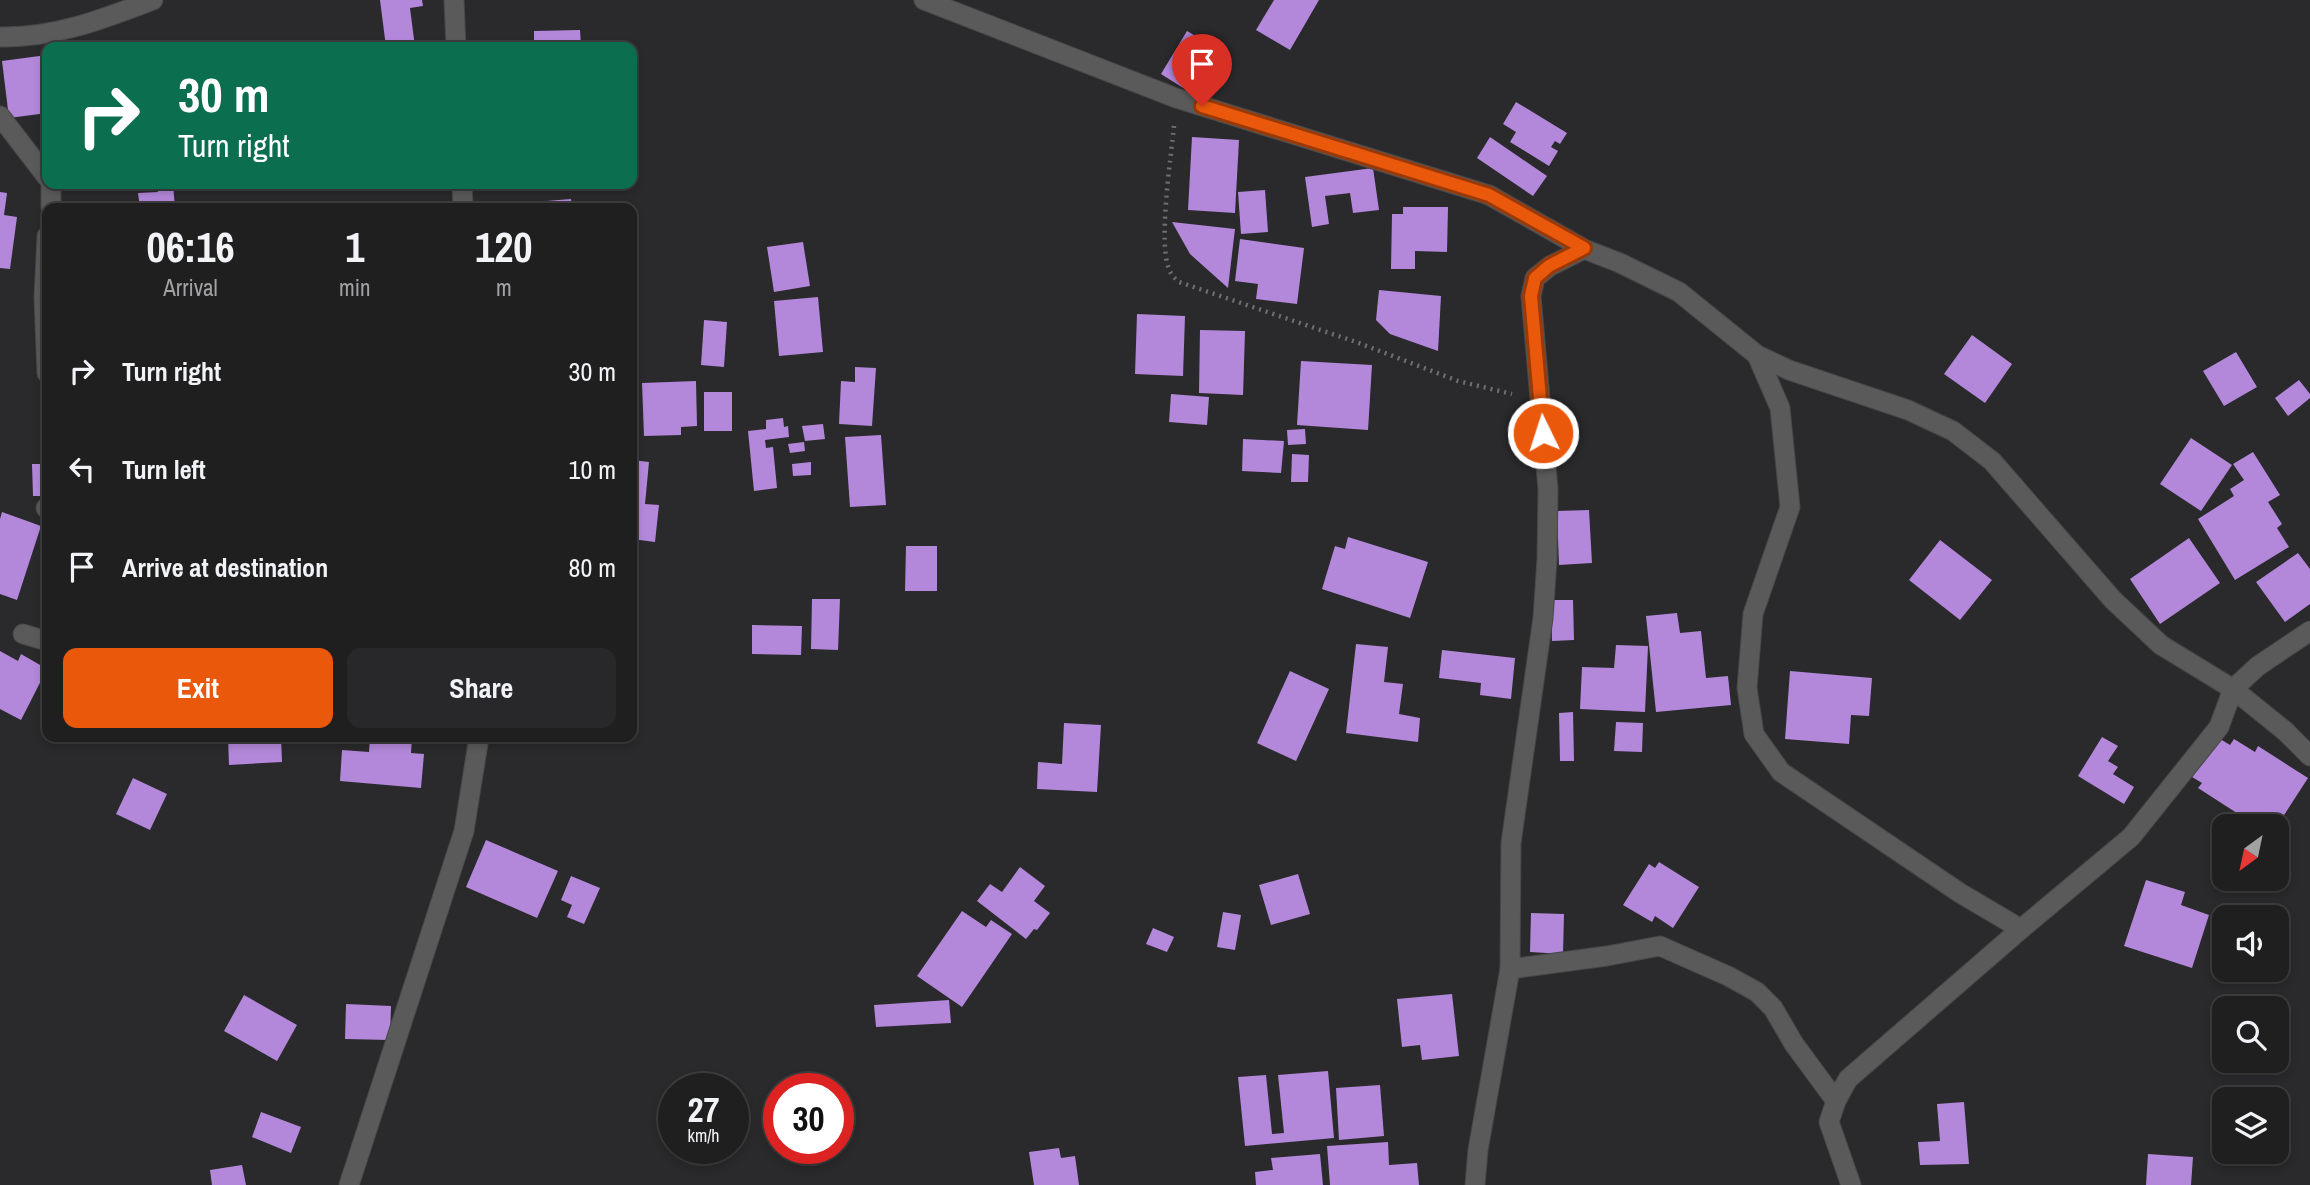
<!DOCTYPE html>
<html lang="en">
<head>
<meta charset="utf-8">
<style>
	body { margin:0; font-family:"Archivo Narrow",sans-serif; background:#282729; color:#f1f3f6; height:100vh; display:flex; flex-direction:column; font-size:26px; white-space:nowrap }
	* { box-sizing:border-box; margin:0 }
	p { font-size:23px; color:#a2a2a5 }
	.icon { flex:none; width:38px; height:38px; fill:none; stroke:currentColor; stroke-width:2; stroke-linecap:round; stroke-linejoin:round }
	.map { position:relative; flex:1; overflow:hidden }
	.side { position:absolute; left:42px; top:203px; width:595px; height:539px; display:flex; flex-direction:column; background:#201f20; border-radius:14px; box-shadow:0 4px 10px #0003,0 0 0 2px #3d3d3e }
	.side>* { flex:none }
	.top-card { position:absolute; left:42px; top:42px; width:595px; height:147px; border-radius:14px; box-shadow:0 4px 10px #0003,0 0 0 2px #3d3d3e; background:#0b6e4f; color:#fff; overflow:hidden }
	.needle { width:46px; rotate:213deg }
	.tools { position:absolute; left:2212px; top:814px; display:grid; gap:14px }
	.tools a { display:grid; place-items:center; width:77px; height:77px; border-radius:14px; background:#201f20; box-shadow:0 4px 10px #0003,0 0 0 2px #3d3d3e; font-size:35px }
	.speed { position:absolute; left:658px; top:1073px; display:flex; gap:14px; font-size:35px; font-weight:700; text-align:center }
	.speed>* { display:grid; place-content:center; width:91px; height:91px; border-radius:50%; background:#201f20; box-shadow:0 4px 10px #0003,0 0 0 2px #3d3d3e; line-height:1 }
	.speed small { font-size:18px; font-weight:400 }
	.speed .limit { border:10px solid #d22; background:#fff; color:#111 }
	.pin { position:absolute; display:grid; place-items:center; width:60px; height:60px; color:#fff; margin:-72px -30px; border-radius:50% 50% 50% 0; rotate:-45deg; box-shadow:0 0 7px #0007 }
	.pin .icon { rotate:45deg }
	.me { position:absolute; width:77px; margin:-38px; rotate:356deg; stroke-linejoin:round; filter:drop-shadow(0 0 5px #0008) }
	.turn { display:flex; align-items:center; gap:24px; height:147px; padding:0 21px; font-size:32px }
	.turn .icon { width:91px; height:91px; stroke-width:2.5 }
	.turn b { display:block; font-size:49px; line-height:60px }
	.eta { display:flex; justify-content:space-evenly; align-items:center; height:119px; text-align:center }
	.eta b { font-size:42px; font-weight:700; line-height:49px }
	.cta { display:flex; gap:14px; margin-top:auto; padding:14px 21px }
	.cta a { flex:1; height:80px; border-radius:14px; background:#ea580c; color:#fff; font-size:28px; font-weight:700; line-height:80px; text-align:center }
	.cta a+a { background:#282729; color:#f1f3f6 }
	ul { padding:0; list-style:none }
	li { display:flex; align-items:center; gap:21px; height:98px; padding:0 21px }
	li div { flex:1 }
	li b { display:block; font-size:26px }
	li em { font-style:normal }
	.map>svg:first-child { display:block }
	.building { fill:#b388db }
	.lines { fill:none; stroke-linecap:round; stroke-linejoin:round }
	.minor-casing { stroke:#484749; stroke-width:21 }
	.path { stroke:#706f71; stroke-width:4.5; stroke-dasharray:2 5; stroke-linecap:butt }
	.minor { stroke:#5a5a5b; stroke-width:19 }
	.route-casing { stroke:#983908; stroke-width:18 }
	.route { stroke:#ea580c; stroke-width:12 }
</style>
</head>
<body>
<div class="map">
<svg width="2310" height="1185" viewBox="0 0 2310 1185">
	<rect width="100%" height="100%" fill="#2a292b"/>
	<g class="building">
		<path d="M380 0H422L423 6 410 8 415 47H386Z"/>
		<path d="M1274 0H1319L1290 50 1256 30Z"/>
		<path d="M580 30 581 47H534V31Z"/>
		<path d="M1187 31 1216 48 1188 91 1161 74Z"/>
		<path d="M47 55V113L9 118 2 61Z"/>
		<path d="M1516 102 1567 133 1560 144 1555 141 1551 147 1558 151 1549 166 1510 142 1516 132 1503 124Z"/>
		<path d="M1192 137 1239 140 1235 213 1188 210Z"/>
		<path d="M1490 137 1547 176 1533 196 1477 158Z"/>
		<path d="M1373 168 1379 210 1353 213 1350 193 1325 196 1329 224 1312 227 1305 177Z"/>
		<path d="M173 184 175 208H140L138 193 158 192 157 185Z"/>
		<path d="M1265 190 1268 232 1241 234 1238 192Z"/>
		<path d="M0 192 7 193 4 215 17 217 10 269 0 268Z"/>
		<path d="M571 199 572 208H510V204Z"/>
		<path d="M1403 207H1448L1447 252 1415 251V269H1391L1392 214H1403Z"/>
		<path d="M1172 222 1235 229 1228 288 1190 254Z"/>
		<path d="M1240 239 1304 248 1297 304 1256 299 1258 284 1235 281Z"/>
		<path d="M803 242 810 286 774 292 767 247Z"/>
		<path d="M1379 290 1441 296 1438 351 1390 334 1376 320Z"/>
		<path d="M818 297 823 352 779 356 774 301Z"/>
		<path d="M1137 314 1185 316 1183 376 1135 374Z"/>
		<path d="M704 320 727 322 724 367 701 365Z"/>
		<path d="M1200 330 1245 331 1243 395 1199 393Z"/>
		<path d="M1972 335 2012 364 1985 403 1944 374Z"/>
		<path d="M2236 352 2257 387 2224 406 2203 371Z"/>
		<path d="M1301 361 1372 365 1368 430 1297 425Z"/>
		<path d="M855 367 876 368 872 426 839 424 841 381 855 382Z"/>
		<path d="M2299 380 2310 394V398L2288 416 2275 398Z"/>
		<path d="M696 381 697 426 681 427V435L644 436 642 383Z"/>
		<rect x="704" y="392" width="28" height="39"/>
		<path d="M1171 394 1209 397 1207 425 1169 422Z"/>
		<path d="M783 418 784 427 788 426 789 437 765 440 766 448 773 447 777 488 754 491 748 431 766 429V420Z"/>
		<path d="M823 424 825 439 805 441 802 426Z"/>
		<path d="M1305 429 1306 444 1288 445 1287 430Z"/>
		<path d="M881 435 886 505 850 507 845 437Z"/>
		<path d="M2191 438 2232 465 2201 511 2160 484Z"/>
		<path d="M1243 439 1284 441 1281 473 1242 471Z"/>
		<path d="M804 442 805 451 790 453 788 444Z"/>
		<path d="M2253 452 2280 495 2268 502 2282 524 2277 528 2289 547 2235 580 2198 519 2234 496 2230 489 2244 480 2233 464Z"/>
		<path d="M1292 454 1309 455 1308 482H1291Z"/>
		<path d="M632 460 649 462 645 504 659 505 655 542 632 539Z"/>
		<path d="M811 462V475L793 476 792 464Z"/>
		<path d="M32 464H47V496H33Z"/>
		<path d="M1589 510 1592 563 1559 565 1557 511Z"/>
		<path d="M2 512 41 526 17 600 0 594V519Z"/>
		<path d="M1348 537 1428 562 1410 618 1322 589 1335 546 1345 549Z"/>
		<path d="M2189 538 2220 583 2160 624 2130 579Z"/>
		<path d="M1940 540 1992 580 1960 620 1909 580Z"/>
		<path d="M906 546H937V591H905Z"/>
		<path d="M2298 553 2310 569V604L2285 622 2256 582Z"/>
		<path d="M812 599H840L838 650 811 649Z"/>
		<path d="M1551 600H1573L1574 640 1552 641Z"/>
		<path d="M1677 613 1680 633 1701 631 1706 678 1728 676 1731 705 1656 712 1646 616Z"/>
		<path d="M752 625 802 626 801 655 752 654Z"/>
		<path d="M1356 644 1388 647 1384 682 1403 684 1399 714 1420 718 1418 742 1346 733Z"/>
		<path d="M1616 645 1648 646 1645 712 1580 709 1582 667 1614 668Z"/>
		<path d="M1442 650 1515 658 1511 699 1480 695 1481 683 1439 678Z"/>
		<path d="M0 651 18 661 21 654 47 669 21 720 0 709Z"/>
		<path d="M1290 671 1329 689 1296 761 1257 743Z"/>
		<path d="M1790 671 1872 678 1869 716 1851 715 1849 744 1785 739Z"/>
		<path d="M1573 712 1574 761H1560L1559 713Z"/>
		<path d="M1616 722 1643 723 1642 752 1614 751Z"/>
		<path d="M1064 723 1101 725 1097 792 1037 789 1038 762 1062 764Z"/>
		<path d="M228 737H281L282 762 229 765Z"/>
		<path d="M370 737H412L411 753 424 754 421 788 340 781 342 750 369 752Z"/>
		<path d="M2102 737 2118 746 2108 761 2118 767 2113 774 2134 787 2124 804 2078 776Z"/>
		<path d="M2217 737 2230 745 2234 739 2255 752 2258 746 2308 778 2277 826H2257L2198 788 2202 783 2192 777Z"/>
		<path d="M133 778 167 794 150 830 116 814Z"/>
		<path d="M486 840 558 871 537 918 466 887Z"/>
		<path d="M1659 862 1699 887 1673 928 1655 916 1652 922 1623 905 1649 864 1655 868Z"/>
		<path d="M1020 867 1045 886 1034 901 1050 913 1037 930 1034 929 1026 939 977 901 990 884 1002 892Z"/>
		<path d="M1298 874 1310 914 1271 925 1259 885Z"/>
		<path d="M571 876 600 888 584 924 567 917 572 905 561 900Z"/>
		<path d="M2146 880 2185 892 2181 905 2209 915 2192 968 2124 946Z"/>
		<path d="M962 911 986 927 991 920 1012 934 962 1007 917 976Z"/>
		<path d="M1223 912 1241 915 1235 950 1217 947Z"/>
		<path d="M1531 913 1564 914 1563 954 1530 952Z"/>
		<path d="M1153 928 1174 937 1167 952 1146 944Z"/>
		<path d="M1452 994 1459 1056 1422 1060 1420 1045 1402 1047 1397 999Z"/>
		<path d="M244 995 297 1025 277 1061 224 1031Z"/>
		<path d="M949 1000 951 1023 876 1027 874 1005Z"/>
		<path d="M346 1004 391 1006 390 1040 345 1039Z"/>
		<path d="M1328 1071 1334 1138 1245 1146 1238 1077 1266 1075 1272 1134 1284 1133 1278 1075Z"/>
		<path d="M1380 1085 1384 1136 1339 1140 1336 1088Z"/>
		<path d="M1964 1102 1969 1164 1920 1165 1918 1142 1940 1141 1937 1104Z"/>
		<path d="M261 1112 301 1127 291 1153 252 1137Z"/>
		<path d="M1388 1142 1389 1165 1417 1163 1419 1185H1330L1327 1146Z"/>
		<path d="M1059 1148 1061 1158 1075 1156 1079 1185H1034L1029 1152Z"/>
		<path d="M1320 1154 1323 1185H1256L1255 1172 1273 1170 1271 1158Z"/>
		<path d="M2148 1154 2193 1157 2191 1185H2146Z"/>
		<path d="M242 1165 246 1185H212L210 1170Z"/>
	</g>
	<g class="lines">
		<defs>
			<g id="minor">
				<path d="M454 0 456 47"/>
				<path d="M924 0 1176 98 1489 195 1584 249 1620 263 1679 292 1757 355 1789 370 1908 410 1953 431 1992 461 2113 600 2161 645 2233 689 2285 731 2310 756"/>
				<path d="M0 37C55 38 103 19 153 0"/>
				<path d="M0 116 47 177"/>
				<path d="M51 184V208"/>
				<path d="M462 184 463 208"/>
				<path d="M47 236 44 298 47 373"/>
				<path d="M1757 355 1780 408 1790 507 1753 614 1747 688 1754 734 1781 772 1960 893 2021 929"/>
				<path d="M46 508H47"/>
				<path d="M23 634 47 641"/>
				<path d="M1510 969 1607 956 1660 946 1728 976 1757 992 1773 1008 1794 1044 1836 1101"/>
				<path d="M349 1185 464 831 479 737"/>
				<path d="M1475 1185 1478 1150 1510 969 1511 843 1543 618 1547 559 1548 489 1531 296 1535 278 1550 266 1584 249"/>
				<path d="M1851 1185 1829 1122 1836 1101 1848 1079 2021 929 2131 837 2219 727 2233 689 2258 666 2310 631"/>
			</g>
		</defs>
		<use href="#minor" class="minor-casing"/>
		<path class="path" d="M1174 126C1171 157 1158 243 1169 269 1171 275 1175 278 1179 282L1356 342 1458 381 1512 394"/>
		<use href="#minor" class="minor"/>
	</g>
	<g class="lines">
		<defs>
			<path id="route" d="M1202 106 1489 195 1584 248 1549 266 1535 278 1531 296 1543 433"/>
		</defs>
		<use href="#route" class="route-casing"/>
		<use href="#route" class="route"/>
	</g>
</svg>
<div class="tools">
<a><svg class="needle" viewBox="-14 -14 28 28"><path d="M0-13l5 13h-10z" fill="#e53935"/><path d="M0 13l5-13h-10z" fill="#a2a2a5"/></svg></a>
<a><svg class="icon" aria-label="sound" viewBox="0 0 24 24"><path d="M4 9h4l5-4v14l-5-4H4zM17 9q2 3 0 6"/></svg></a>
<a><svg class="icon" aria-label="search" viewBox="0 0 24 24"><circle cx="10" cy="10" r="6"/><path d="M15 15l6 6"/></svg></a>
<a><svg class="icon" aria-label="layers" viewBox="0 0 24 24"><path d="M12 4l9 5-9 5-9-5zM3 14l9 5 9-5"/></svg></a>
</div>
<div class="speed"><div>27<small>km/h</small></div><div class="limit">30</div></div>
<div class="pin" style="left:1202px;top:106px;background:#d93025"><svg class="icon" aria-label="arrive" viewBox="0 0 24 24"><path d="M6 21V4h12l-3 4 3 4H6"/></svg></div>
<svg class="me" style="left:1543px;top:433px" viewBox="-20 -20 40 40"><circle r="17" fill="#ea580c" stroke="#fff" stroke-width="3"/><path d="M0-11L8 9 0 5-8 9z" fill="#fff"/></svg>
<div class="top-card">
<div class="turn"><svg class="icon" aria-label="right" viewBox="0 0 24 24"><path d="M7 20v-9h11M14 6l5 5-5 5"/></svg><div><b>30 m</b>Turn right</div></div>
</div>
<section class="side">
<div class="eta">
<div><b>06:16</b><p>Arrival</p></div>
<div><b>1</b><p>min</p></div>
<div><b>120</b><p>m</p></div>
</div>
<ul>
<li><svg class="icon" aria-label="right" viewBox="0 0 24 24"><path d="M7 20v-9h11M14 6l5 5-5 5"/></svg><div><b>Turn right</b></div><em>30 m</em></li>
<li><svg class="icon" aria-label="left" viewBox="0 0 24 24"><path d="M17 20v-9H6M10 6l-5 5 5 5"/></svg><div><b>Turn left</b></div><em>10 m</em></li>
<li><svg class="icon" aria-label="arrive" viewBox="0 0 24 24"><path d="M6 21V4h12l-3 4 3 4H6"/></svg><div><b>Arrive at destination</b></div><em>80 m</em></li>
</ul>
<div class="cta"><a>Exit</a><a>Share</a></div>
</section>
</div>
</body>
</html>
